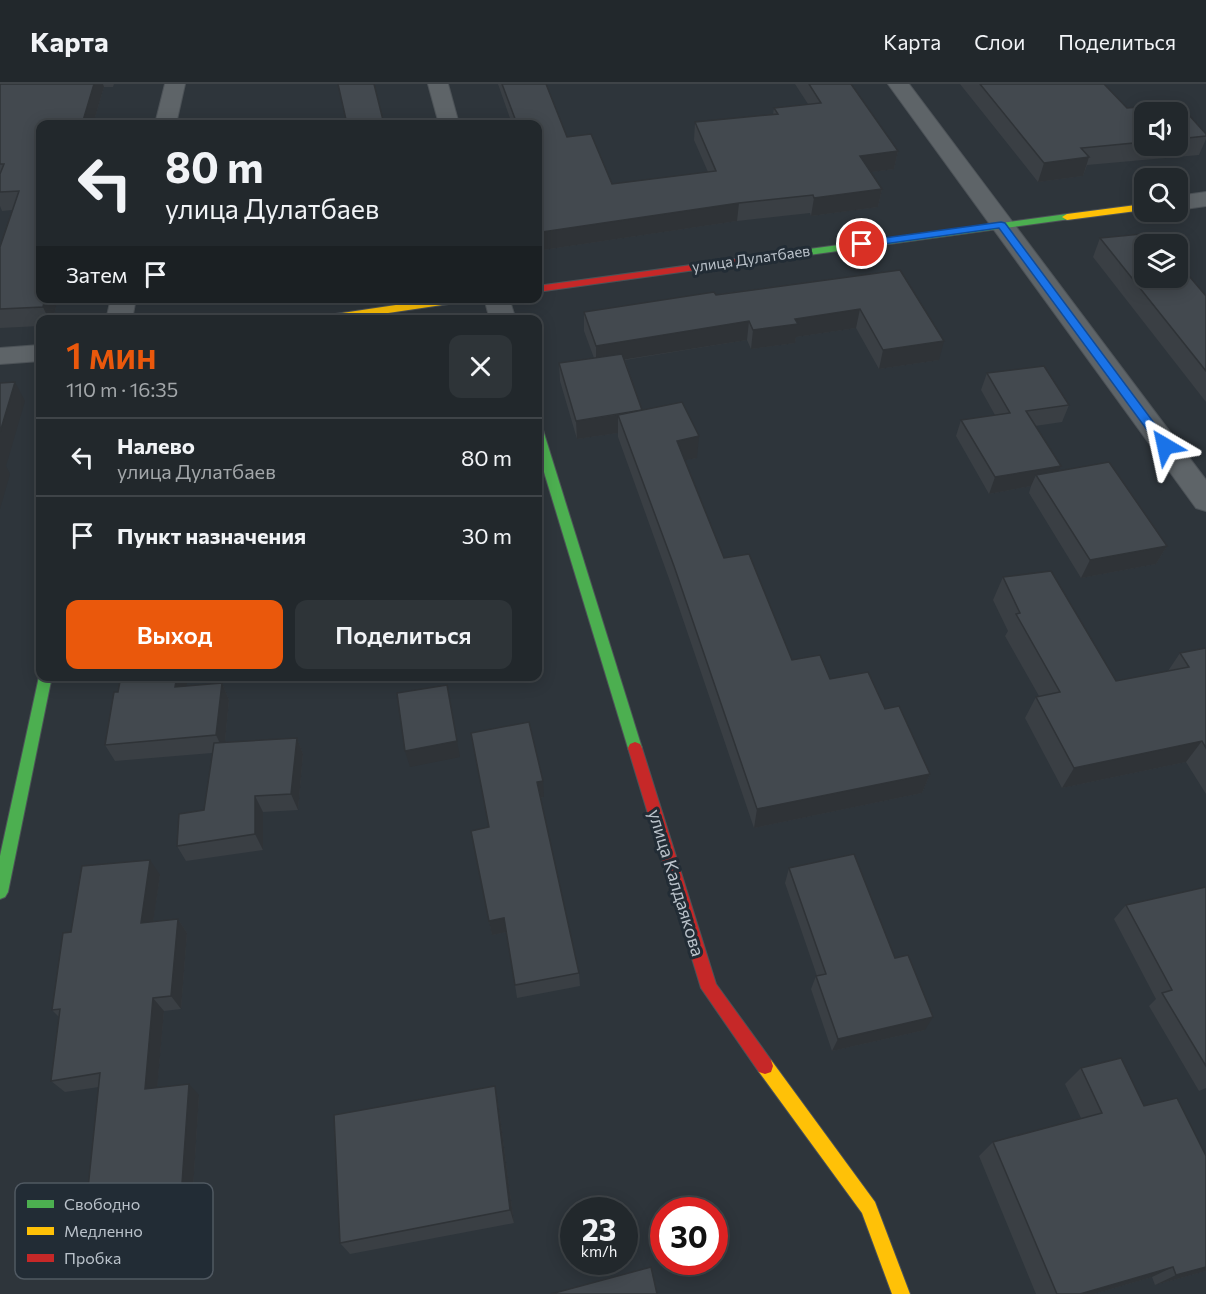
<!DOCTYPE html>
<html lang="ru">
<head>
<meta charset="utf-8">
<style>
	body { margin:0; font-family:Commissioner,sans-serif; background:#2e3438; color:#f1f3f6; height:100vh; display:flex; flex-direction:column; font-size:22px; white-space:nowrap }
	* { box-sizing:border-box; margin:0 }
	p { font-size:20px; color:#a2a6a9 }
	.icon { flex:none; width:33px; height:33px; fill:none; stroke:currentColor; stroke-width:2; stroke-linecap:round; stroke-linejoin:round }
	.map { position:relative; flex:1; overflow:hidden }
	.sheet { position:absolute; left:36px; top:231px; width:506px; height:366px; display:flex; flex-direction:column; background:#22282c; border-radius:12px; box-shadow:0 3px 15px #0003,0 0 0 2px #3f4448 }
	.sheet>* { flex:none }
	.guide { position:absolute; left:36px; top:36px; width:506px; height:183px; border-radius:12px; box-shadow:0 3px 15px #0003,0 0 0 2px #3f4448; background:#22282c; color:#f1f3f6; overflow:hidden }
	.controls { position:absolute; left:1134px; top:18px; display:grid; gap:12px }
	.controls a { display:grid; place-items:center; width:54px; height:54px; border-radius:12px; background:#22282c; box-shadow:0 3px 15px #0003,0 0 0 2px #3f4448; font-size:30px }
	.speed { position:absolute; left:560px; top:1113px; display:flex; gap:12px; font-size:30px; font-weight:700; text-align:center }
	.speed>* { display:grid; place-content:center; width:78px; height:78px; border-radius:50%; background:#22282c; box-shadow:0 3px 15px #0003,0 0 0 2px #3f4448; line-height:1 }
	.speed small { font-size:15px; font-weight:400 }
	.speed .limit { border:9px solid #d22; background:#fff; color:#111 }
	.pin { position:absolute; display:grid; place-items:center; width:51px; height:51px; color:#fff; margin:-26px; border:3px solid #fff; border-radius:50%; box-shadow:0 2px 6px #0007 }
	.me { position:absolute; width:66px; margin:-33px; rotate:324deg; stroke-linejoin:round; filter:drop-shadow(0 0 4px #0008) }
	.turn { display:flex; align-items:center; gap:21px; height:126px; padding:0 30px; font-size:27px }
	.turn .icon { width:78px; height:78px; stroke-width:2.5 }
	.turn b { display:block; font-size:42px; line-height:51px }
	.then { display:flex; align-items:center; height:57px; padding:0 30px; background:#0003; gap:12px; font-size:22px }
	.round { display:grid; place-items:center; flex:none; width:63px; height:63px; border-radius:12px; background:#2e3438 }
	.overview { display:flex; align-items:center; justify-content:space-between; height:102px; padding:0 30px }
	h1 { font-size:36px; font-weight:600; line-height:45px; color:#ea580c }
	.cta { display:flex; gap:12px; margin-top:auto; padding:12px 30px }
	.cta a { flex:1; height:69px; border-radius:12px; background:#ea580c; color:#fff; font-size:24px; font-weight:600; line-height:69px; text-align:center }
	.cta a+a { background:#2e3438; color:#f1f3f6 }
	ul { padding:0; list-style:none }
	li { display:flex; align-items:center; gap:18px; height:78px; padding:0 30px; border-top:2px solid #3f4448 }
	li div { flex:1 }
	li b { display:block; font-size:22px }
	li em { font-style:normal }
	header { display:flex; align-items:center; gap:36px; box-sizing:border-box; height:84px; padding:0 30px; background:#22282c; border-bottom:2px solid #3f4448 }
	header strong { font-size:28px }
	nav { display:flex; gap:33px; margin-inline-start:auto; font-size:21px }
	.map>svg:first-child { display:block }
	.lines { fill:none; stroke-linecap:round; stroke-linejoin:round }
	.street-casing { stroke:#4c5257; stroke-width:2 }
	.fast-casing { stroke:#4c5257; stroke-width:2 }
	.slow-casing { stroke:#4c5257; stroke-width:2 }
	.jam-casing { stroke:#4c5257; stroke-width:2 }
	.street { fill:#5e6468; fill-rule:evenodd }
	.fast { fill:#4caf50; fill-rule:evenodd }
	.slow { fill:#ffc107; fill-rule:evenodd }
	.jam { fill:#c62828; fill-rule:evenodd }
	.wall { fill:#3a3f44; fill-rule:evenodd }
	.shaded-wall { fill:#2f3337 }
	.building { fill:#43494f; stroke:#2f3337; stroke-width:1.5 }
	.route { fill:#1a73e8; stroke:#114b97; stroke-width:1.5 }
	.labels { text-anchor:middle; stroke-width:6; stroke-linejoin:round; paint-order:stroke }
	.far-street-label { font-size:15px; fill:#bac2ca; stroke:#222c35 }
	.street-label { font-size:18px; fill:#bac2ca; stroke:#222c35 }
	.key { fill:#222c35; stroke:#505962; stroke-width:1.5 }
	.key-label { font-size:16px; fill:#bac2ca }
</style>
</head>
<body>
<header>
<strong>Карта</strong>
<nav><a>Карта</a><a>Слои</a><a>Поделиться</a></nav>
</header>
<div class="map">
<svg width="1206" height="1210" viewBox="0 0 1206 1210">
	<rect width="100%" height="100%" fill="#2e353b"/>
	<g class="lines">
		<defs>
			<g id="street">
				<path d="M165 0H185L176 40H155Z"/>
				<path d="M428 0H448L459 40H439Z"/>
				<path d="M888 0H909L1206 396V427L1196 424Z"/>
				<path d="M1206 108V122L1178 126V112Z"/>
				<path d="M111 214H136L132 236H106Z"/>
				<path d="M484 214H509L516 236H490Z"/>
				<path d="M40 261V277L0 280V264Z"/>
			</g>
			<g id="fast">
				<path d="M1067 130 1070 131V135L787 174 782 171 787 168Z"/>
				<path d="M537 342 543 346 642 664 640 668 635 670 630 668 628 664 537 365Z"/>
				<path d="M40 588V592H52L8 808 5 813 0 815V772Z"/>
			</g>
			<g id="slow">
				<path d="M1144 120V126L1067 136 1062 133 1067 130Z"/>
				<path d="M443 214H474L469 217 341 236H310L315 233Z"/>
				<path d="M765 974 771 976 875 1118 910 1210H892L862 1129 759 988 757 982 759 976Z"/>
			</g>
			<g id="jam">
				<path d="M787 168 792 171 790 173 537 208V202Z"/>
				<path d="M635 658 640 660 642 664 716 900 771 976 773 982 771 988 765 990 759 988 701 904 628 664 630 660Z"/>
			</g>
		</defs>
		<use href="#street" class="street-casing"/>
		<use href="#fast" class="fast-casing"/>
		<use href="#slow" class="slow-casing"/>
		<use href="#jam" class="jam-casing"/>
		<use href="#street" class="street"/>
		<use href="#fast" class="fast"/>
		<use href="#slow" class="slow"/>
		<use href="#jam" class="jam"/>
	</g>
	<g class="wall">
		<path d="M0 0H114L113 3H104L93 40H40V214H58L53 236H40V242L0 244V163L12 126 2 127 0 122Z"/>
		<path d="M498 0H546L567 53 612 100 708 88 694 56 695 38 773 30 774 24 808 20 795 0H851L898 67 894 85 871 88 882 105 878 123 811 132 810 129 737 137 543 166 537 148V40H512Z"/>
		<path d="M960 0H1104L1127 24 1179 20 1206 50V55L1199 71 1087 81 1083 92 1038 98ZM1144 28H1178V62H1144Z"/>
		<path d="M1100 154 1206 212V318L1093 173Z"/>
		<path d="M900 186 939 276 879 285 856 244 796 253 795 259 751 265 747 256 625 276 642 326 697 374 685 376 724 474 792 576 830 595 885 625 930 690 922 709 754 744 672 503 618 353V349L577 355 560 297 559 279 594 274 584 247V228Z"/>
		<path d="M987 289 1069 321 1062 338 1035 342 1061 382 1059 386 1167 462 1156 480 1081 494 1029 409 1031 402 989 410 956 352 961 336 995 331 981 306Z"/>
		<path d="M1003 493 1116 597 1168 587 1180 569 1206 564V710L1186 678 1062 704 1025 634 1036 613 1039 612 1005 552 1008 547 993 516Z"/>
		<path d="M121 592H188L186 602 222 599 229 616 225 658 297 654 303 670 298 726 263 728V766L186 777 177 762 204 726 212 669 115 677 105 661 118 608Z"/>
		<path d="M471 649 544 713 540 714 579 889 580 902 517 914 507 848 492 851 471 747 489 743Z"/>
		<path d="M789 784 925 946 832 967 811 905 816 892H817L785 799Z"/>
		<path d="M160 791 153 838 178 835 187 849 181 925 164 927 157 1004 199 1011 191 1137 98 1151 84 1143 99 1003 65 1008 51 997 59 933 52 926 71 848Z"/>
		<path d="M1206 803V1004L1199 1007 1149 922 1156 915 1114 835 1126 821Z"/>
		<path d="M1081 984 1144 1022 1206 1072V1187L1155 1201 1152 1193 1094 1210H1036L979 1072 993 1058 1081 1034 1065 1000Z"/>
		<path d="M498 1018 514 1139 350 1170 340 1159Z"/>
	</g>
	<g class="shaded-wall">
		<path d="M94 0H103L104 3 93 40H82Z"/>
		<path d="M898 67 894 85 857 90 860 72Z"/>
		<path d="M1089 73 1083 92 1038 98 1044 79Z"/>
		<path d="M882 105 878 123 811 132 814 114Z"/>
		<path d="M739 119 737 137 543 166 542 148Z"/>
		<path d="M45 214H58L53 236H49L43 223Z"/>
		<path d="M860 225 856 244 796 253 795 259 751 265 753 246 795 235Z"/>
		<path d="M749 237 747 256 596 280V262Z"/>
		<path d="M944 257 939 276 879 285 883 266Z"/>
		<path d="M15 298 25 317 6 382 10 390 0 425V348Z"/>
		<path d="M642 327 618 331V349L577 355 576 337Z"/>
		<path d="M699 352 697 374 676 378 677 357Z"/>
		<path d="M1061 382 1054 398 1036 391 1031 402 989 410 995 393Z"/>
		<path d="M1167 462 1156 480 1081 494 1090 476Z"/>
		<path d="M177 592H188L184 620 175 603Z"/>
		<path d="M222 599 229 616 224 668 216 651Z"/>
		<path d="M297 654 303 670 298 726 291 710Z"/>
		<path d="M457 657 460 673 410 683 405 667Z"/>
		<path d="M1202 657 1186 678 1062 704 1074 684Z"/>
		<path d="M930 690 922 709 754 744 757 725Z"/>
		<path d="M543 697 544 713 538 714 537 698Z"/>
		<path d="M255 712 263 728V766L255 750Z"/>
		<path d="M150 776 160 791 151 853 141 839Z"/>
		<path d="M504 834 507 848 492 851 489 837Z"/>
		<path d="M178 835 187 849 181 925 171 912Z"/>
		<path d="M153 914 164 927 156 1017 145 1005Z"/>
		<path d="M933 933 925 946 832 967 838 955Z"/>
		<path d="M189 1000 199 1011 191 1137 180 1128Z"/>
		<path d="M495 1002 498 1018 514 1139 510 1126Z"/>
		<path d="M1173 1183 1152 1193 1094 1210H1080Z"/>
		<path d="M1206 1183V1187L1155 1201 1176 1191Z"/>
	</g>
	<g class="building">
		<path d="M0 0H94L82 40H40V214H45L43 223 0 225V163L19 107 0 108V90L4 80H0Z"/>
		<path d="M338 0H374L384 40H347Z"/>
		<path d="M502 0H546L567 53 591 50 612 100 716 87 695 38 778 30 774 24 821 19 809 0H851L898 67 860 72 882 105 814 114 813 111 739 119 542 148 537 133V114H542L537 99V40H517Z"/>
		<path d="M980 0H1104L1127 24 1179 20 1206 50V52L1178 55V28H1144V58L1081 64 1089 73 1044 79Z"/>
		<path d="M1152 149 1162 160H1144V194H1178V179L1206 212V287L1100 154Z"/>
		<path d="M900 186 944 257 883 266 860 225 795 235 798 240 753 246 749 237 596 262 584 228 714 208 716 211Z"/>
		<path d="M622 270 642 326 576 337 559 279Z"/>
		<path d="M1044 282 1069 321 1026 327 1061 382 995 393 961 336 1010 329 987 289Z"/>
		<path d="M15 298 0 348V299Z"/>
		<path d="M682 318 699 352 677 357 724 474 749 470 792 576 820 571 830 595 868 588 885 625 899 622 930 690 757 725 674 482 618 331Z"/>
		<path d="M1109 378 1167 462 1090 476 1036 391Z"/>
		<path d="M1051 487 1116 597 1189 583 1180 569 1206 564V664L1202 657 1074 684 1036 613 1060 608 1016 530 1020 529 1003 493Z"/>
		<path d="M121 592H177L175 603 222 599 216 651 105 661 114 608H118Z"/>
		<path d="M447 601 457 657 405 667 397 609Z"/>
		<path d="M529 638 543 697 537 698 579 889 515 901 504 834 489 837 471 747 489 743 471 649Z"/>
		<path d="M297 654 291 710 255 712V750L177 762 179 730 204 726 214 659Z"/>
		<path d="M854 770 895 874 908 871 933 933 838 955 816 892 826 890 789 784Z"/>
		<path d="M150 776 141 839 178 835 171 912 153 914 145 1005 189 1000 180 1128 84 1143 100 989 51 997 60 925 52 926 63 849 71 848 82 782Z"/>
		<path d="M1206 803V982L1162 909 1172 906 1126 821Z"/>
		<path d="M1121 974 1144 1022 1177 1014 1206 1072V1183L1176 1191 1173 1183 1080 1210H1057L993 1058 1102 1029 1081 984Z"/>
		<path d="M495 1002 510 1126 340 1159 334 1031Z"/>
		<path d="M651 1183 657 1210H551Z"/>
	</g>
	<path class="route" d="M1001 138 1005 139 1169 359V365H1161L999 144 862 163 857 160 862 157Z"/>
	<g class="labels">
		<g class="far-street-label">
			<text transform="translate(751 175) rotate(-8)" y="5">улица Дулатбаев</text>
		</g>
		<g class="street-label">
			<text transform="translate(676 799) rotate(73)" y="6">улица Калдаякова</text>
		</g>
	</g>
	<rect x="15" y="1099" width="198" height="96" rx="9" class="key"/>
	<rect x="27" y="1116" width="27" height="8" fill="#4caf50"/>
	<rect x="27" y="1143" width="27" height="8" fill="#ffc107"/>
	<rect x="27" y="1170" width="27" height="8" fill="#c62828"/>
	<g class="key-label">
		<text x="64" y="1126">Свободно</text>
		<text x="64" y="1153">Медленно</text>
		<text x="64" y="1180">Пробка</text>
	</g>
</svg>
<div class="controls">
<a><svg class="icon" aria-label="sound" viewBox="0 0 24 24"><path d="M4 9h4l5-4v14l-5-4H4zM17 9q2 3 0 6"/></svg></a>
<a><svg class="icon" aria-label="search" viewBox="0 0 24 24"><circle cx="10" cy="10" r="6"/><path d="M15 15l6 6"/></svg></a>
<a><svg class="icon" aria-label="layers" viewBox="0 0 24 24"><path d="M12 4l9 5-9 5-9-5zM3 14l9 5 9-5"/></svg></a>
</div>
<div class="speed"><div>23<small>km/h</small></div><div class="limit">30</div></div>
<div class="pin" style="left:862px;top:160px;background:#d93025"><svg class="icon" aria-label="arrive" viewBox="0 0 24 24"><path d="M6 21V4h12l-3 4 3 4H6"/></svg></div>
<svg class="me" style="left:1165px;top:362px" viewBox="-20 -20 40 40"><path d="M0-17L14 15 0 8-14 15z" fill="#1a73e8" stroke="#fff" stroke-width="4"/></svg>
<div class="guide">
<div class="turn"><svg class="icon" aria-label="left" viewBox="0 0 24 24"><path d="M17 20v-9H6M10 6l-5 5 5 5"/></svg><div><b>80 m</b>улица Дулатбаев</div></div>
<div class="then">Затем<svg class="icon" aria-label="arrive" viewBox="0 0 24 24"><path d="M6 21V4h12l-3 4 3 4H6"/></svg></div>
</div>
<section class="sheet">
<div class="overview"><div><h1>1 мин</h1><p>110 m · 16:35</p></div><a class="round"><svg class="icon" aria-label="close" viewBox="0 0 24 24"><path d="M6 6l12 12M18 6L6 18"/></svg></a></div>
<ul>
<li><svg class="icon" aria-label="left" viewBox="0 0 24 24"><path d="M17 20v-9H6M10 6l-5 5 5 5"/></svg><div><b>Налево</b><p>улица Дулатбаев</p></div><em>80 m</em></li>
<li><svg class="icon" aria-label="arrive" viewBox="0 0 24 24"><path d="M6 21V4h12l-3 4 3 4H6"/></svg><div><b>Пункт назначения</b></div><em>30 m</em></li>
</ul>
<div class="cta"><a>Выход</a><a>Поделиться</a></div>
</section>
</div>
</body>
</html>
